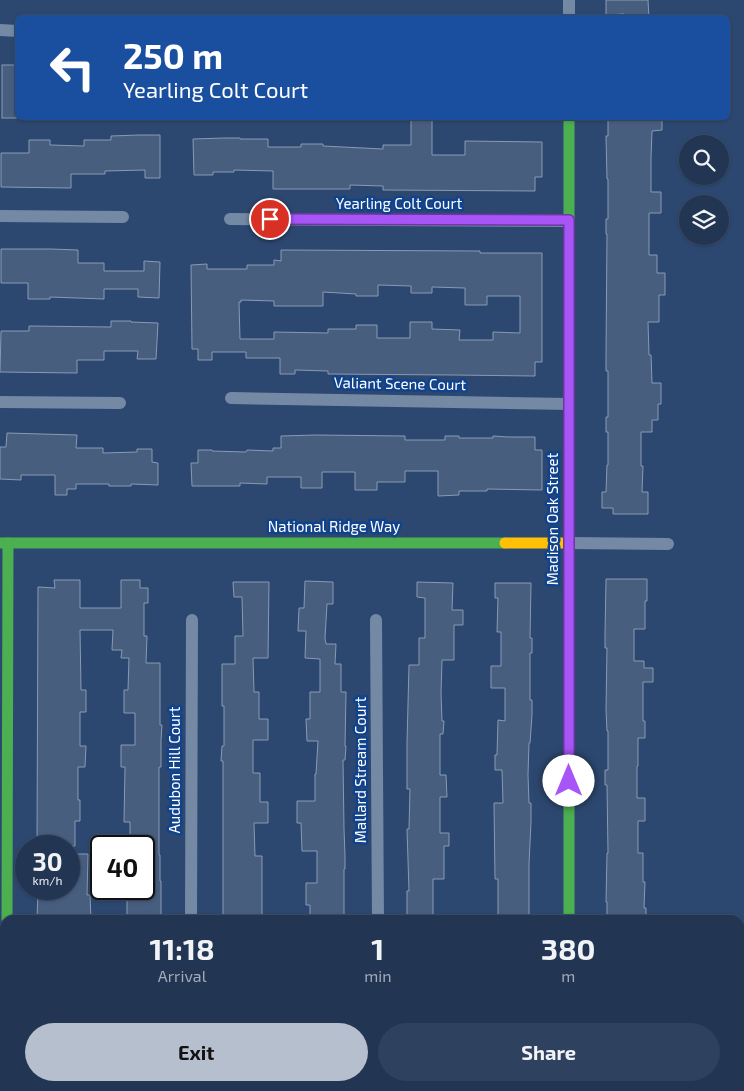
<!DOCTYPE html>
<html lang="en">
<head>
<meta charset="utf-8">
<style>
	body { margin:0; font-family:"Exo 2",sans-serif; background:#2e415e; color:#f1f3f6; height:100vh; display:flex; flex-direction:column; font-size:19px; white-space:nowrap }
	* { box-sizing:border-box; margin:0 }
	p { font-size:16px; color:#a2abb8 }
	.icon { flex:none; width:28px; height:28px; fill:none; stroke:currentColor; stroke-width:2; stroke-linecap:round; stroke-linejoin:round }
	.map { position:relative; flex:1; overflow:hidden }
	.side { position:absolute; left:0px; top:915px; width:745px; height:176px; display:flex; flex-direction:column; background:#223654; border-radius:15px 15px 0 0; box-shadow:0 1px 4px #0004,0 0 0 1px #3f506b }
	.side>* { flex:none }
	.banner { position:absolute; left:15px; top:15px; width:715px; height:105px; border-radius:8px; box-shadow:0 1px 4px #0004,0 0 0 1px #3f506b; background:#1a4fa0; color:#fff; overflow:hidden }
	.controls { position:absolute; left:679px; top:135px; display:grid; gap:10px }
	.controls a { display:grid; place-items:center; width:50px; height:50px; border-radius:50%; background:#223654; box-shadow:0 1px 4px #0004,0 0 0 1px #3f506b; font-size:25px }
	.speed { position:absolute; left:15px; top:835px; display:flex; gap:10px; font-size:25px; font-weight:700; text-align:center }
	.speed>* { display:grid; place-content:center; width:65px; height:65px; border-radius:50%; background:#223654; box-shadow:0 1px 4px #0004,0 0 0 1px #3f506b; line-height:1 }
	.speed small { font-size:12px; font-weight:400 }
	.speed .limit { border:2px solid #111; border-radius:8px; background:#fff; color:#111 }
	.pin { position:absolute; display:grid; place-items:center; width:42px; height:42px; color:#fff; margin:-21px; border:2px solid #fff; border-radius:50%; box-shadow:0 1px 5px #0007 }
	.me { position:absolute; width:55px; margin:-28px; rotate:0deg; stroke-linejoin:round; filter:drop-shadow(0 0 4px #0008) }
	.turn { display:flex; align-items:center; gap:18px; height:105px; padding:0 25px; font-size:22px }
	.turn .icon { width:65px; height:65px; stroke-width:2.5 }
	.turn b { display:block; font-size:35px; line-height:42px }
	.eta { display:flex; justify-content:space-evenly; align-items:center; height:85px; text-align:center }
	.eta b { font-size:30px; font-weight:700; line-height:35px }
	.cta { display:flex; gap:10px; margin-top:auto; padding:10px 25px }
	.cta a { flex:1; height:58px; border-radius:30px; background:#b6bfcd; color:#111; font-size:20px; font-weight:700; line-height:58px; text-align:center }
	.cta a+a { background:#2e415e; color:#f1f3f6 }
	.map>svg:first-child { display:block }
	.building { fill:#485e7f; stroke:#899ab3; fill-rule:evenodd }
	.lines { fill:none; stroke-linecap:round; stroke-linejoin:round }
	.street { stroke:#7489a4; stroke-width:12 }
	.fast { stroke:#4caf50; stroke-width:11 }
	.slow { stroke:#ffc107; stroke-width:11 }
	.route-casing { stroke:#6d37a1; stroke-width:12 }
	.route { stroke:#a855f7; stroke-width:9 }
	.labels { text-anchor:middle; stroke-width:5; stroke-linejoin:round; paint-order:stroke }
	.street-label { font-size:15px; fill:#fff; stroke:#11438c }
</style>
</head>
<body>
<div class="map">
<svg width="744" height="1091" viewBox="0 0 744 1091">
	<rect width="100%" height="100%" fill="#2d4870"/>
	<g class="building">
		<path d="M606 0H648L649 18H624V14L606 15Z"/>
		<rect x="2" y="65" width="16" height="53"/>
		<path d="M411 118H432V155H465V141L542 142V177H535V191L383 190V186L350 185V189H273V171L234 170V172H213V175H194L193 139 224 138H240V139H268V147H301V144H323V146L383 149V145H411Z"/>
		<path d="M608 118H662V130L652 131 651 158V192H661V213H649V255H657V273H665V295H659V322H648L649 355H651L652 383H661V404H658V420H652V432H641V466H643L642 492H648V514H613V508H602V492H606L607 465H608V432H606V417H608V371H606V356L607 234H606V219H608V179H607L606 136H608Z"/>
		<path d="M139 135H160V178H145V170L105 171V174H71V188L1 187V153H29V140H50V145L84 146V140H111V136Z"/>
		<path d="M1 249H51L78 250V263H104V271H144V261L160 262 159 298 138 297V289H104V299L50 297V299H28V283H1Z"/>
		<path d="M281 250 480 251V253H542V362H535V376L452 375 328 374V371L295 370V374H280V358H246V352H212V360H198V349H192L191 265 207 264V269H247V265H274V260L281 261ZM378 285 411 286V293H432V287L465 288V305H487V296H520V333L493 332V340H459L460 330 432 329V322H410V338H377V325H356V329H328V333L274 332V339H240L239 302H241V300L274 301V306H323V292L356 294V296H378Z"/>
		<path d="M111 321H131V322L158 323 156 359H137L138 351H104V360H77V373L0 372 1 331H29V326L111 327Z"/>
		<path d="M7 433 77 435 76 448H103V453L137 452V449H152V462L158 463V485L131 484V486H109V484H76V489H67V495H55V475H21V480L0 479V447H6Z"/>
		<path d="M316 435 405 436V440H445V436H459V438H493V436L508 437H535V450H542V490L487 489V491H459V495L438 496V471H405V482H377V490H355V472H322V488H301V477H267V484L240 483V486H192L191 463H198V450H212V451L246 452 247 450 273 451V448H281V436Z"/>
		<path d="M606 579H647V601H645V629H634V661H644V668H653V682H643V721H645V738H638V766H637V798H645V821H638V853H643V882H645L644 908H646V920H607V902H606L607 853H608L607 785H605V770H608V731H607L606 710 607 648H605V634Z"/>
		<path d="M54 580H80V608H121V580H140V588H148V603H144V636H147L146 663H160V725H162L161 740V767H159V855H160V881H161V920H127V889H144V846H137V842H130V822H124L125 767H121V745H135V713H124V690H128L129 658H121L122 650H112L113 630H80L81 690H86V712H80V746H86L85 767H78V800H80V821H75V846H37L38 587 55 588Z"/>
		<path d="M305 581 333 582V604H327L325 638 326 644H336L335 664H341V692H346L345 746H346L345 760H343L344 829 345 855V869H344V920H310V905H306V883H317V851H302L301 823H297V801H315V774H316L318 741H307L306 719H310V692H320V659L305 658 306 631H298L299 608H304Z"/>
		<path d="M233 582H269L268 658H253L254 692H259V719H268V740H253V773H260V802H268V823H254L255 856H262V920H223V761H221L222 746H224V706H222V664H235V636H243L242 597H234Z"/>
		<path d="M417 582 453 583 452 610H463V625H454V660H442L441 693 442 721H444L443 734H440V775H446L447 797H440V833H449V846H444V879H433V920H407V891H409L407 829H409L410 789H407V743L409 665H419V638H425V598L417 597Z"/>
		<path d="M495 583H531L530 638H532V653H530V700H532V715L530 743H529L528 775 529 803H531V822L529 864V920H498V879H495L494 803H503L502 770H495V755H497L498 720 505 721V688H491V666H501V632H497L498 598H495Z"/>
		<path d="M69 854H88L87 895H90L91 920H37L38 889H69Z"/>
	</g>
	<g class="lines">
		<g class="street">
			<path d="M569 18V0"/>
			<path d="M0 30 18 31"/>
			<path d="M0 216 123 217"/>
			<path d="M230 219 569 221"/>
			<path d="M231 398 569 404"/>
			<path d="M0 402 120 403"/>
			<path d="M569 543 668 544"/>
			<path d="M376 620 378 920"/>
			<path d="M191 920 192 620"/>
			<path d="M0 1059H5"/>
		</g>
		<g class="fast">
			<path d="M569 118V253"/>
			<path d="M569 505V920"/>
			<path d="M0 543H505"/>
			<path d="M7 920 8 543"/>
		</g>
		<g class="slow">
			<path d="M569 253V505"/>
			<path d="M505 543H569"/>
		</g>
	</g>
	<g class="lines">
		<defs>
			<path id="route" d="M270 219 569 220V781"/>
		</defs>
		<use href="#route" class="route-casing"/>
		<use href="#route" class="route"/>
	</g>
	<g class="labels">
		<g class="street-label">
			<text x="399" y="209">Yearling Colt Court</text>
			<text transform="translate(400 384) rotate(1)" y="5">Valiant Scene Court</text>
			<text transform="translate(553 519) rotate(-90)" y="5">Madison Oak Street</text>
			<text x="334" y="532">National Ridge Way</text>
			<text transform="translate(175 770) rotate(-90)" y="5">Audubon Hill Court</text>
			<text transform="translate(361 770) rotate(-90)" y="5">Mallard Stream Court</text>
		</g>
	</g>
</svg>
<div class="controls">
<a><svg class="icon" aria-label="search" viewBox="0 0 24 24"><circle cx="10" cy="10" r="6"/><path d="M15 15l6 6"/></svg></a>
<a><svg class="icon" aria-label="layers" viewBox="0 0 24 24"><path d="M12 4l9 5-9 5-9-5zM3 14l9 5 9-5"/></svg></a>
</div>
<div class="speed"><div>30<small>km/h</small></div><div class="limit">40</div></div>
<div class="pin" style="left:270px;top:219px;background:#d93025"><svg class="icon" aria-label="arrive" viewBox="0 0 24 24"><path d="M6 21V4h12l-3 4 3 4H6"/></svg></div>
<svg class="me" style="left:569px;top:781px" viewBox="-20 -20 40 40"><circle r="19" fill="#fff"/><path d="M0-13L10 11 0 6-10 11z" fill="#a855f7"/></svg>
<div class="banner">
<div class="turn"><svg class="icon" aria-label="left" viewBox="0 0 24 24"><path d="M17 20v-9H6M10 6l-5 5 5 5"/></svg><div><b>250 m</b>Yearling Colt Court</div></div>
</div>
<section class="side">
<div class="eta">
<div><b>11:18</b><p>Arrival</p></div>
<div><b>1</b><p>min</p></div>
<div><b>380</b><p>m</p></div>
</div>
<div class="cta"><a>Exit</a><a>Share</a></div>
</section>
</div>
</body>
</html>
